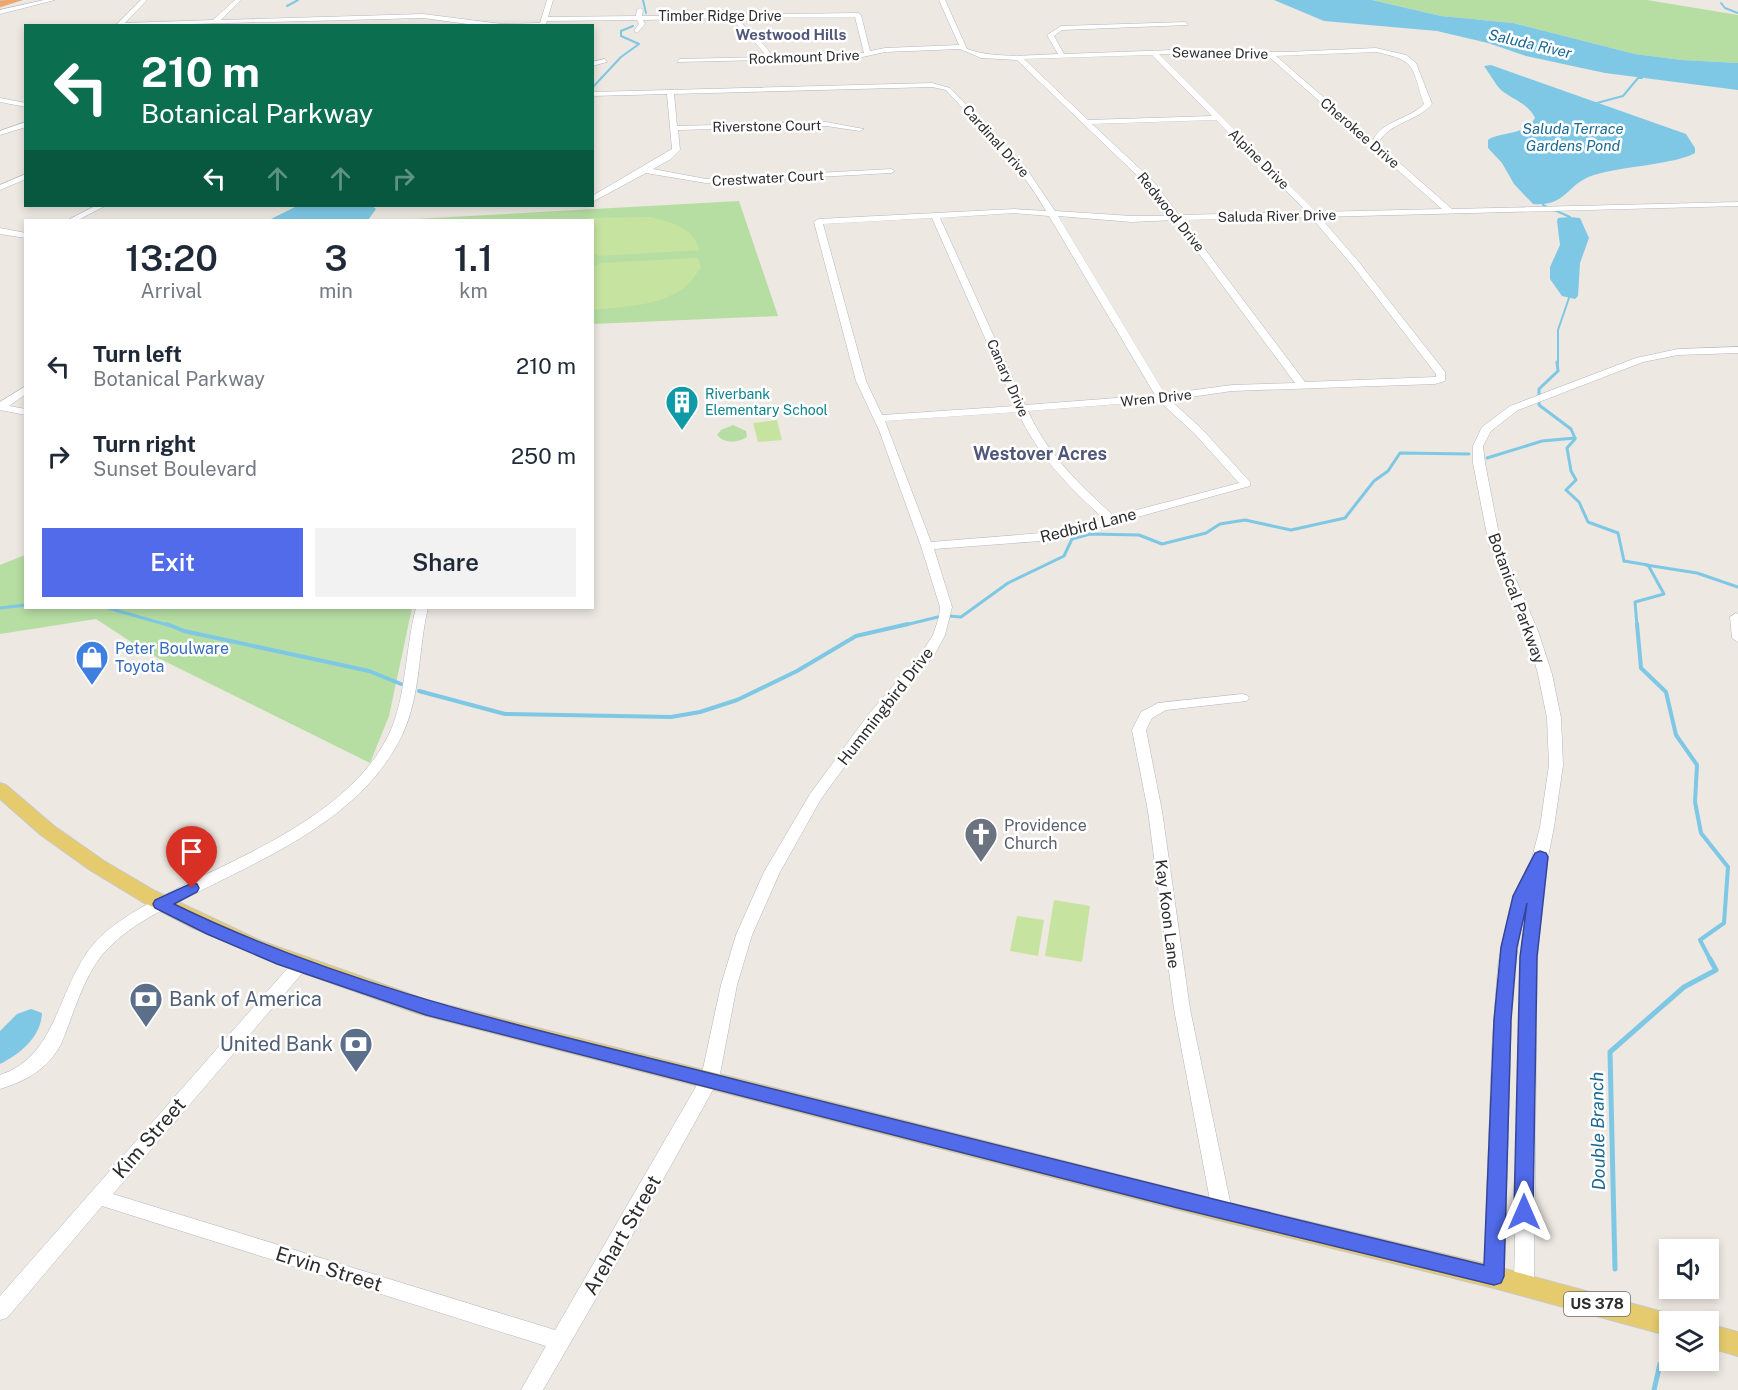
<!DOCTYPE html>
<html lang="en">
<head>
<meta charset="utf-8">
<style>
	body { margin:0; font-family:"Public Sans",sans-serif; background:#f2f2f3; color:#1f2937; height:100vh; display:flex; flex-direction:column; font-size:22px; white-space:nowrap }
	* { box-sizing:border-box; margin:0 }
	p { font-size:20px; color:#747a83 }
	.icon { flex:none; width:33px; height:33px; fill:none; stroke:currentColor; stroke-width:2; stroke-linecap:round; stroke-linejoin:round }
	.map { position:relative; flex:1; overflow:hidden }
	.details { position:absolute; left:24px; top:219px; width:570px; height:390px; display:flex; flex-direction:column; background:#fff; border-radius:0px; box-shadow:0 3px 9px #0003 }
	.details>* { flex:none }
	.top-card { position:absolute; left:24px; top:24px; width:570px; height:183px; border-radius:0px; box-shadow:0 3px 9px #0003; background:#0b6e4f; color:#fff; overflow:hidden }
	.fabs { position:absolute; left:1659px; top:1239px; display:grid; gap:12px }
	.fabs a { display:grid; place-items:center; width:60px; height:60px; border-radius:0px; background:#fff; box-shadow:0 3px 9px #0003; font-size:30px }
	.pin { position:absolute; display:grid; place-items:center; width:51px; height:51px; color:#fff; margin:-62px -26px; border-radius:50% 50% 50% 0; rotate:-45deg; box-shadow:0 0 6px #0007 }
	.pin .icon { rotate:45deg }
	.me { position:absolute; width:66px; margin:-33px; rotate:0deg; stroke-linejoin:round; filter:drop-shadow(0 0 4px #0008) }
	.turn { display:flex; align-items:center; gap:21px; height:126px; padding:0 18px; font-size:27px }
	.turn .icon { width:78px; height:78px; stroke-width:2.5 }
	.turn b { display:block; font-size:42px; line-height:51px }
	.lanes { display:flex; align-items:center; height:57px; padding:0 18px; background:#0003; justify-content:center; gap:30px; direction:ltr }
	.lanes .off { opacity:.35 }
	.eta { display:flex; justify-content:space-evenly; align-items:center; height:102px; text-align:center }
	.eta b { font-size:36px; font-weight:600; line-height:42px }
	.action { display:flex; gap:12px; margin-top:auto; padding:12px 18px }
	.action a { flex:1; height:69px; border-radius:0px; background:#516beb; color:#fff; font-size:24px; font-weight:600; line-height:69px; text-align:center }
	.action a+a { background:#f2f2f3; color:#1f2937 }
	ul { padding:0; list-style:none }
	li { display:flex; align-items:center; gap:18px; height:90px; padding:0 18px }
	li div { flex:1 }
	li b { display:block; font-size:22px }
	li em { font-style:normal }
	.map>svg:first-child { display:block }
	.green { fill:#b6dea3 }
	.pitch { fill:#c6e4a0 }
	.water { fill:#7ec8e5 }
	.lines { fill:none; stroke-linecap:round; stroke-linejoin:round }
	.stream-far3 { stroke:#7ec8e5; stroke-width:2 }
	.stream-far2 { stroke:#7ec8e5; stroke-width:3 }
	.stream-far1 { stroke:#7ec8e5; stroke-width:4 }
	.stream { stroke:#7ec8e5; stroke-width:5 }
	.minor-casing { stroke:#b4b7bf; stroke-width:1 }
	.major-casing { stroke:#c8c8c8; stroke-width:2 }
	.highway-casing { stroke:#c8c8c8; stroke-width:1 }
	.minor { fill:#fff; fill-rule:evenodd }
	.major { fill:#e5cb6e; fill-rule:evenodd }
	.highway { fill:#f1a569; fill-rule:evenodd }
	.route { fill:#516beb; stroke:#354699; stroke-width:1.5 }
	.labels { text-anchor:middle; stroke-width:5; stroke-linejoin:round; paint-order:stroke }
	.far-street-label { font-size:14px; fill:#2d2d2d; stroke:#fff }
	.far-culture-label { font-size:14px; fill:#0d838f; stroke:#fff; text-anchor:start }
	.far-neighbourhood-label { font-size:15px; font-weight:bold; fill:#51587b; stroke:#fff }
	.far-water-label { font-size:15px; font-style:italic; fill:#1a6994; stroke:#fff }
	.shield { fill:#fff; stroke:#6c6c6c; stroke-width:1.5 }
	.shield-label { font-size:15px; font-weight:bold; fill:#2d2d2d }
	.street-label { font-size:16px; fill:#2d2d2d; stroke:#fff }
	.shop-label { font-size:16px; fill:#366cbe; stroke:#fff; text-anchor:start }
	.worship-label { font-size:16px; fill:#5b616d; stroke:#fff; text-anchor:start }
	.neighbourhood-label { font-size:18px; font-weight:bold; fill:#51587b; stroke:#fff }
	.water-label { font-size:18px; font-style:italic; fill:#1a6994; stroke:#fff }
	.near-service-label { font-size:20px; fill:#4e5e75; stroke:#fff; text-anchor:start }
	.near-street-label { font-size:20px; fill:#2d2d2d; stroke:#fff }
</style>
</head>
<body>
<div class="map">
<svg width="1738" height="1390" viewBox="0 0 1738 1390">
	<rect width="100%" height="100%" fill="#ede8e1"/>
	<g class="green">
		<path d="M1372 0H1647L1738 15V63L1682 60 1635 54 1513 23 1441 16Z"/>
		<path d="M739 201 778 316 593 324 592 220H396Z"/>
		<path d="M733 425 746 431 747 437C737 443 725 444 717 435L721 430Z"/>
		<path d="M25 555 26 608H412L389 716 370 763 148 653 96 619 0 634V565Z"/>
	</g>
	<g class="pitch">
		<path d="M650 217C670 222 694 227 699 250L599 256 593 253 592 220H589L588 218Z"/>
		<path d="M698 258 701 267C697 272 694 278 690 282 666 307 624 306 593 310V266L600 263Z"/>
		<path d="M777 420 782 440 758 442 753 423Z"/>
		<path d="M1054 900 1090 906 1082 962 1045 956Z"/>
		<path d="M1017 916 1044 920 1038 956 1010 951Z"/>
	</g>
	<g class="water">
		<path d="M1274 0H1372L1441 16 1513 23 1635 54 1682 60 1738 63V90L1605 73 1526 56 1488 43 1437 31 1324 21Z"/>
		<path d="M1491 65 1686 134 1695 148V153C1673 165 1622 166 1594 175 1567 183 1567 207 1533 204L1514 184 1502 163 1488 148V140L1491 138C1506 132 1526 134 1535 118 1529 104 1512 99 1501 90 1496 85 1489 73 1484 66Z"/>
		<path d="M297 206H372L376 209 368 220H269Z"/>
		<path d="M1570 217 1580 218 1589 238 1580 263 1578 296 1575 299 1562 296 1550 279V267L1560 245 1557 221 1558 218Z"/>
		<path d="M31 1009 42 1013C41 1037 20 1054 0 1064V1031L17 1014Z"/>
	</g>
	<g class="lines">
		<g class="stream-far3">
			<path d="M643 0 646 13"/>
			<path d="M1721 3 1725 8 1738 13"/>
			<path d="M287 6 298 0"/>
			<path d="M592 88 621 57 639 44 621 36V31L633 26"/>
			<path d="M1593 104 1623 96 1638 78H1642"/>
			<path d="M1543 201V205L1570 217V221"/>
			<path d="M1558 364V330L1570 295"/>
		</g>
		<g class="stream-far2">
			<path d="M1557 362 1558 371 1539 389V405L1571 429 1575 438"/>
			<path d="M1575 439 1567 448 1571 471 1576 480 1566 490 1579 502 1588 522 1618 533 1624 561"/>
			<path d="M1487 458 1542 441 1575 438"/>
			<path d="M1624 561 1648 565 1664 594 1635 602 1637 626"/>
			<path d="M1646 565 1697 573 1738 587"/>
			<path d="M0 608 26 605"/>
			<path d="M108 608 171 626"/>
			<path d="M949 616 961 617 1008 583 1064 556 1072 539 1090 534 1139 535 1162 544 1206 533 1220 524 1245 520 1291 530 1345 518 1374 481 1388 471 1400 453 1469 454"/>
			<path d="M901 626 938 617"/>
		</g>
		<g class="stream-far1">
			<path d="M167 624 184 631 369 671 401 684"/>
			<path d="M1637 624 1641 668 1666 692 1676 735 1697 765 1695 802 1701 833 1728 867 1724 923 1700 940 1711 961"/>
			<path d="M419 691 505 714 671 717 700 712 737 700 797 671 856 636 908 624"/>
		</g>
		<g class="stream">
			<path d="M1615 1269 1610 1052 1684 987 1716 970 1710 959"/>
			<path d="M1654 1390 1660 1364"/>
		</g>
		<defs>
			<g id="minor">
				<path d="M44 0H55L0 14V10Z"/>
				<path d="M141 0H147L125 23 213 20 235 0H241L221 20 423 14 502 24 540 23 547 0H553L548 17 636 16 637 10 640 8 643 10 642 16 858 13 861 15 870 51 885 48 959 45 939 0H945L967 49C996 59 1027 55 1058 54L1047 35 1061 26 1186 22 1188 25 1062 30 1054 36 1064 54 1172 50 1287 52 1376 48 1406 55 1416 63 1432 104C1417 122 1388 122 1378 144L1452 209 1738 202V206L1320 217 1358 261 1445 372V381L1435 384 1232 391 1170 400 1202 429 1250 482V486L1054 540 934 549 952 607 945 635 934 656 878 721 821 799 780 872 752 935 737 985 719 1079 620 1257 543 1390H521L546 1346 102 1206 7 1318 0 1320V1296L293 962 299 960 305 962 307 966 305 970 113 1194 555 1330 701 1078 721 985 736 935 764 872 810 794 868 715 923 651 933 635 939 617 940 607 921 546 879 430 856 381 814 222 818 219 1014 209 1046 211C1020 165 981 129 946 90L932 87 674 94 677 126 826 122 864 129 860 131 826 126 678 130 680 150 671 159 653 169 706 179 891 169 895 171 891 173 706 183 646 173 592 202V196L672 149 667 94 592 96V92L932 83 950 88 1024 165 1055 211 1132 216H1170L1148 186 1017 60 981 58 960 49 885 52 858 58 677 62 679 59 766 57C758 41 741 34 733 18L643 20 645 24 637 33 634 31 639 24 637 20 547 21 545 26H482L423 18 115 26ZM855 17 864 53 772 56C764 41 747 34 739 18ZM1376 52C1418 61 1411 66 1424 104 1410 119 1383 120 1373 140L1276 56ZM1159 54 1268 56 1442 209 1316 212ZM1152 55 1212 116 1088 120 1024 59ZM1216 120 1307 212 1179 215 1154 182 1092 124ZM1014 213 1049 216 1155 395 1025 405 940 218ZM1058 216 1132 222 1174 220 1295 383 1232 385 1165 394ZM1311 217 1352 265 1436 374V377L1305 382 1183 220ZM932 218 1015 406 882 415 866 381 823 224ZM1159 401 1194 433 1239 483 1114 516C1080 485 1047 454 1028 411ZM1018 412C1037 455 1070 488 1104 519L1054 532 931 542 885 421Z"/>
				<path d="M605 59 607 62 592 66V62Z"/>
				<path d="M0 98 26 103V107L0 102Z"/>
				<path d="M26 122V127L0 135V131Z"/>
				<path d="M26 174V179L0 190V185Z"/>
				<path d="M95 206H105L78 220H68Z"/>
				<path d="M0 228 26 233V238L0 234Z"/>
				<path d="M1738 347V353L1678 355 1643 362 1518 410 1491 431 1483 446 1485 463 1501 545 1538 631 1552 674 1561 718 1563 765 1554 827 1548 857 1537 957 1534 1284 1531 1290 1524 1293 1517 1290 1514 1284 1521 957 1526 908 1519 938 1512 993 1504 1277 1501 1283 1494 1286 1487 1283 1484 1277 1492 1048 1498 965 1509 912 1518 886 1532 858 1540 827 1549 765 1547 718 1538 674 1526 631 1489 545 1473 463V446L1482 427 1510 406 1636 358 1678 349Z"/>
				<path d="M26 386V394L9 406 26 409V415L0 410V402Z"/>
				<path d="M416 608H428C418 649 421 694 403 733 365 816 271 855 194 894 162 910 127 926 103 954 82 979 74 1014 61 1044 48 1069 26 1081 0 1089V1075C61 1056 57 978 101 936 125 914 157 899 186 884 256 850 355 808 390 732 407 693 405 649 416 608Z"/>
				<path d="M1736 613 1738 614V642L1732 638 1730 617Z"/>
				<path d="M1242 694 1247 695 1249 698 1247 701 1166 710 1152 718 1146 730 1162 811 1190 1009 1232 1211 1229 1217 1222 1219 1215 1217 1212 1211 1174 1009 1148 811 1132 730 1141 712 1158 703Z"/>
			</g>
			<g id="major">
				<path d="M0 783 6 785 54 826 104 861 155 891 261 941 427 1000 1222 1201 1494 1266 1670 1314 1679 1317 1681 1322H1670V1336L1494 1288 1222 1221 419 1014 303 973 193 928 141 901 90 870 41 835 0 799Z"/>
				<path d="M1708 1324 1738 1332V1356L1708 1347Z"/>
			</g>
			<path id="highway" d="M6 0H22L0 7V1Z"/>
		</defs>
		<use href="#minor" class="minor-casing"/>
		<use href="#major" class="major-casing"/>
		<use href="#highway" class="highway-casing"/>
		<use href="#minor" class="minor"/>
		<use href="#major" class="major"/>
		<use href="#highway" class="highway"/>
	</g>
	<path class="route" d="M1540 851 1546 853 1548 857 1537 957 1533 1212 1531 1218 1524 1221 1517 1218 1514 1212 1520 957 1527 903 1517 947 1511 1020 1504 1276 1501 1283 1494 1285 1178 1208 426 1015 277 964 207 934 155 908 153 904 155 900 192 883 197 884 199 888 197 892 174 904C354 992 548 1032 741 1081 988 1144 1236 1205 1484 1265L1494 1020 1501 947 1513 896 1535 853Z"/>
	<defs>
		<symbol id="building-pin" viewBox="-11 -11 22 30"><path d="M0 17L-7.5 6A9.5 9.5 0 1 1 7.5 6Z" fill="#0f9aa8" stroke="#fff"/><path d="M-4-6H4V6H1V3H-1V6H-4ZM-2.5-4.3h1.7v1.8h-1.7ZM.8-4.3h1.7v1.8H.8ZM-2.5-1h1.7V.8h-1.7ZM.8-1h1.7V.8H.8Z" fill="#fff"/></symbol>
		<symbol id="shop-pin" viewBox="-11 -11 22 30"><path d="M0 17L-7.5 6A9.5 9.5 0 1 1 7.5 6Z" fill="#3f7fe0" stroke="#fff"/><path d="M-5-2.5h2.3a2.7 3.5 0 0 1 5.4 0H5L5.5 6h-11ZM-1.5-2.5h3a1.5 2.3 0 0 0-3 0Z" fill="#fff"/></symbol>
		<symbol id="church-pin" viewBox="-11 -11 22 30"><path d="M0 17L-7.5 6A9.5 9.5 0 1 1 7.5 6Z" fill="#6b7280" stroke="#fff"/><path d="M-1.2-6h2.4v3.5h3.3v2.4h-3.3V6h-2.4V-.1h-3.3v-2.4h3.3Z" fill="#fff"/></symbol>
		<symbol id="bank-pin" viewBox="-11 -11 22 30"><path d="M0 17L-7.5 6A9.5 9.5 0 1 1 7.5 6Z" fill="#5c6f8a" stroke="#fff"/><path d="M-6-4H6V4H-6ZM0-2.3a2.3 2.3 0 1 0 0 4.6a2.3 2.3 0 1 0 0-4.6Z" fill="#fff"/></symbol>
	</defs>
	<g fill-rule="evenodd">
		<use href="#building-pin" x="663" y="383" width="38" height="52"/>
		<use href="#shop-pin" x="73" y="638" width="38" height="52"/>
		<use href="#church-pin" x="962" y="815" width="38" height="52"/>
		<use href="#bank-pin" x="127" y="980" width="38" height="52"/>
		<use href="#bank-pin" x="337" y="1025" width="38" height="52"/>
	</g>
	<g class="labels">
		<g class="far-street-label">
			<text x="720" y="21">Timber Ridge Drive</text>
			<text transform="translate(1220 53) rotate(1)" y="5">Sewanee Drive</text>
			<text transform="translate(804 57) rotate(-2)" y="5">Rockmount Drive</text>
			<text transform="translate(767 126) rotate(-1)" y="5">Riverstone Court</text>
			<text transform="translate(1360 133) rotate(41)" y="5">Cherokee Drive</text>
			<text transform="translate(996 141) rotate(48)" y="5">Cardinal Drive</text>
			<text transform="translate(1259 159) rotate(45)" y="5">Alpine Drive</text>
			<text transform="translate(768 178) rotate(-3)" y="5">Crestwater Court</text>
			<text transform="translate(1171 212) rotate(51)" y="5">Redwood Drive</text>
			<text transform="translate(1277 216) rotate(-1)" y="5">Saluda River Drive</text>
			<text transform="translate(1008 378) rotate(66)" y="5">Canary Drive</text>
			<text transform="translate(1156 398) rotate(-6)" y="5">Wren Drive</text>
		</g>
		<g class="far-culture-label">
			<text x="705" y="399">Riverbank<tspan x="705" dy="16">Elementary School</tspan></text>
		</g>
		<g class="far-neighbourhood-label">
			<text x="791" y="40">Westwood Hills</text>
		</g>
		<g class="far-water-label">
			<text transform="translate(1530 44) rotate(13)" y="5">Saluda River</text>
			<text x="1573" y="134">Saluda Terrace<tspan x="1573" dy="17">Gardens Pond</tspan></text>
		</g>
		<rect class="shield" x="1564" y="1292" width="66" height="24" rx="4.5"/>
		<g class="shield-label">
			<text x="1597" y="1309">US 378</text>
		</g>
		<g class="street-label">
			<text transform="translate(1088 525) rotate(-14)" y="6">Redbird Lane</text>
			<text transform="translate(1517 598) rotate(70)" y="6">Botanical Parkway</text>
			<text transform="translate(885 706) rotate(-52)" y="6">Hummingbird Drive</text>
			<text transform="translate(1168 914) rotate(83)" y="6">Kay Koon Lane</text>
		</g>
		<g class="shop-label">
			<text x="115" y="654">Peter Boulware<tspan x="115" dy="18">Toyota</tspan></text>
		</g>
		<g class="worship-label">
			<text x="1004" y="831">Providence<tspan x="1004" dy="18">Church</tspan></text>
		</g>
		<g class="neighbourhood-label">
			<text x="1040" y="460">Westover Acres</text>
		</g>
		<g class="water-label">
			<text transform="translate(1598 1131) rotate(-91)" y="6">Double Branch</text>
		</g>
		<g class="near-service-label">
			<text x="169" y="1006">Bank of America</text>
			<text x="333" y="1051" text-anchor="end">United Bank</text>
		</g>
		<g class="near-street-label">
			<text transform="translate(149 1138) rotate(-49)" y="7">Kim Street</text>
			<text transform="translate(622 1235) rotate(-60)" y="7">Arehart Street</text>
			<text transform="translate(329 1269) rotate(17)" y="7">Ervin Street</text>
		</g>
	</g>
</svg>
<div class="fabs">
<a><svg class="icon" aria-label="sound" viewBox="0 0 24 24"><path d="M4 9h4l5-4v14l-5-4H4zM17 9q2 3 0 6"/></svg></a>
<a><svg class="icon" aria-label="layers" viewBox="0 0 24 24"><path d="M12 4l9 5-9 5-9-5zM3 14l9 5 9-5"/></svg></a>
</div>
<div class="pin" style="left:192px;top:888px;background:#d93025"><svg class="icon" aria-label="arrive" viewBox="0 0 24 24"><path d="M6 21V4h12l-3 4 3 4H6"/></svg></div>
<svg class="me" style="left:1524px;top:1212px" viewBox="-20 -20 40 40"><path d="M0-17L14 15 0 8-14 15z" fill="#516beb" stroke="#fff" stroke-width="4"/></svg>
<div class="top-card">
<div class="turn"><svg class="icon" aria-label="left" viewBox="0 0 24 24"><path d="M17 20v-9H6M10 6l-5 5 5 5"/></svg><div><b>210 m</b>Botanical Parkway</div></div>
<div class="lanes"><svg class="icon" aria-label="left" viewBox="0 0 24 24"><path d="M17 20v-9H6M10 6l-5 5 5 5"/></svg><svg class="icon off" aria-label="ahead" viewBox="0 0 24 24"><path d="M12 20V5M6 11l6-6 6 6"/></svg><svg class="icon off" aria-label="ahead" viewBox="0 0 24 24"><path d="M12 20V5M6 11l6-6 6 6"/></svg><svg class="icon off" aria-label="right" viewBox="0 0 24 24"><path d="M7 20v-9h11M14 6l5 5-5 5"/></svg></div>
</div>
<section class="details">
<div class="eta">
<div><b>13:20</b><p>Arrival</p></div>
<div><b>3</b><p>min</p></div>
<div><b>1.1</b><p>km</p></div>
</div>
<ul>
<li><svg class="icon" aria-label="left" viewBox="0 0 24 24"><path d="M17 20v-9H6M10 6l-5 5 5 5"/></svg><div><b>Turn left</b><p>Botanical Parkway</p></div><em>210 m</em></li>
<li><svg class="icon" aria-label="right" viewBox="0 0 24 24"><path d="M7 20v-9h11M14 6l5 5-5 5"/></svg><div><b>Turn right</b><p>Sunset Boulevard</p></div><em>250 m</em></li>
</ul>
<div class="action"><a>Exit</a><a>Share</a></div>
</section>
</div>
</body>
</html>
